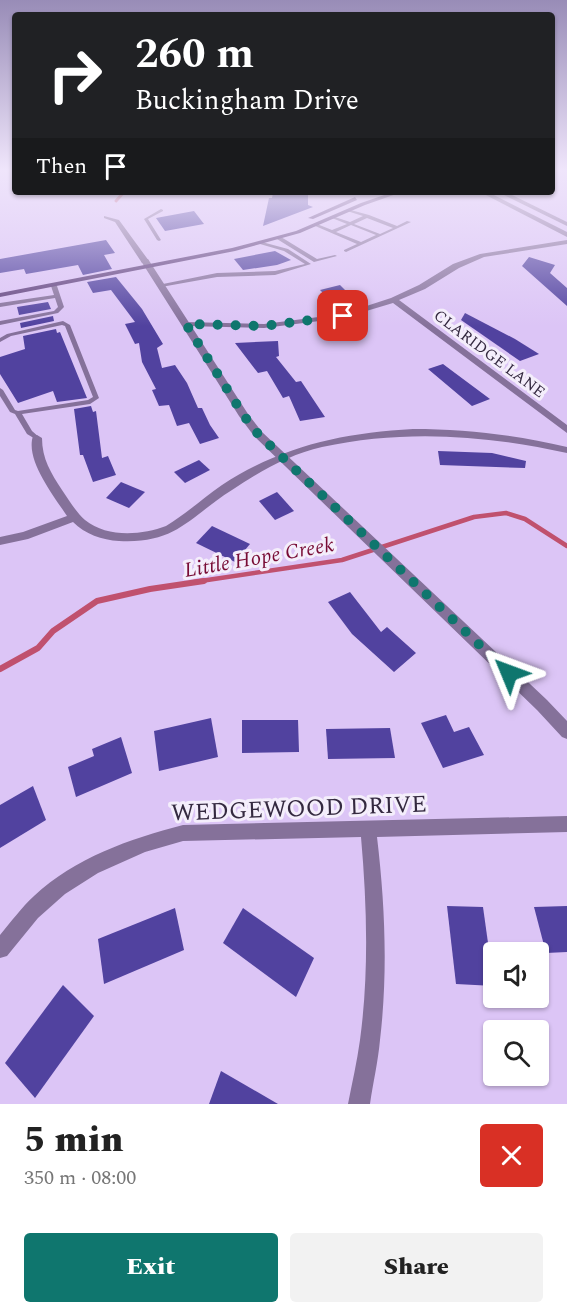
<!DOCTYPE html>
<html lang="en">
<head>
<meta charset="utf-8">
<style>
	body { margin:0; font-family:Spectral,serif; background:#f2f2f2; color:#222; height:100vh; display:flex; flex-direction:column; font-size:22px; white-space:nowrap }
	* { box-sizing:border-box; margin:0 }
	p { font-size:20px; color:#767676 }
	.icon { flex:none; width:33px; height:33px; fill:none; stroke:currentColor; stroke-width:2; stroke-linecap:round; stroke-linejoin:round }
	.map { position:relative; height:1104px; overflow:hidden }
	.drawer { display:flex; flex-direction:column; background:#fff; flex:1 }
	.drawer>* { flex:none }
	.hud { position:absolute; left:12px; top:12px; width:543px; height:183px; border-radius:6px; box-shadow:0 2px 4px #0004; background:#202124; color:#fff; overflow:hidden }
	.buttons { position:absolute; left:483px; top:942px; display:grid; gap:12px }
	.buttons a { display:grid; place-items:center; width:66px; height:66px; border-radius:6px; background:#fff; box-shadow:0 2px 4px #0004; font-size:30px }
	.pin { position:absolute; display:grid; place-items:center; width:51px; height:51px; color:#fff; margin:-26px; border-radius:12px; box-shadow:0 3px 9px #0006 }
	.me { position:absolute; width:66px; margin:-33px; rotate:314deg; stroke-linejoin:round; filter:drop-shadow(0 0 4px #0008) }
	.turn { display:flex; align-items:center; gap:21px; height:126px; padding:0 24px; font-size:27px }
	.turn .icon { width:78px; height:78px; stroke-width:2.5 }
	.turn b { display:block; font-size:42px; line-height:51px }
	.then { display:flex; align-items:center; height:57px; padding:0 24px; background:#0003; gap:12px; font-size:22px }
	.round { display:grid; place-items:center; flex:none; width:63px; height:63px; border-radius:6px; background:#f2f2f2 }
	.headline { display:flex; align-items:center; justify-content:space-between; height:102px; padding:0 24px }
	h1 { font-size:36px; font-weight:800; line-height:45px }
	.action { display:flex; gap:12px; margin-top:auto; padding:12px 24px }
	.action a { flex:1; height:69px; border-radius:6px; background:#0f766e; color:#fff; font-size:24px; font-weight:800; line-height:69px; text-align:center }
	.action a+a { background:#f2f2f2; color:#222 }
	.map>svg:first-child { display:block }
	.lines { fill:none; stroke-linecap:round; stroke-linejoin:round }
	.stream-far2 { stroke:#c0516e; stroke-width:3 }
	.stream-far1 { stroke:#c0516e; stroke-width:4.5 }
	.stream { stroke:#c0516e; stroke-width:6 }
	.building { fill:#51429f }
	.service { fill:#85719a; fill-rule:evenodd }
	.minor { fill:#85719a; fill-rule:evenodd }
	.tertiary { fill:#85719a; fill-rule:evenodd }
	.secondary { fill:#61437e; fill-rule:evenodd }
	.route { stroke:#0f766e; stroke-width:10; stroke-dasharray:0 18 }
	.labels { text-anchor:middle; stroke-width:6; stroke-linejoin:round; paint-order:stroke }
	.far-street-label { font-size:16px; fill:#342940; stroke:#f4eefb }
	.water-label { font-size:21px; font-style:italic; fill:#780c35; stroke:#f4eefb }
	.near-street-label { font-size:24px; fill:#342940; stroke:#f4eefb }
</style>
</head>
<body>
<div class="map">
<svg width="567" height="1104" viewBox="0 0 567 1104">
	<rect width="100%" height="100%" fill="#dcc5f6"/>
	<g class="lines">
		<path class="stream-far2" d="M116 201 124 192"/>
		<path class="stream-far1" d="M194 582 342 560 474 517 506 513 525 519 567 546"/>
		<path class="stream" d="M0 669 38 648 53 631 97 601 150 589 204 581"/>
	</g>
	<g class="building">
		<path d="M273 193 308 194V205L313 207 263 226 269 198H272Z"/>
		<path d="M194 211 204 224 165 231 156 218Z"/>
		<path d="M106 240 115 253 104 255 112 269 83 275 78 265 26 274 24 269 0 273V259Z"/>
		<path d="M275 251 291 260 277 265 243 270 234 259Z"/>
		<path d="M529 257 555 265 550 273 567 288V306L522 266Z"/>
		<path d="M116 277 142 309 163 344 157 348 162 368 175 365 187 383 198 408H202L210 425 219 438 200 444 189 423 177 426 169 405 159 406 152 390 156 389 142 362 139 343 135 344 125 324 135 322 111 290 93 293 87 282Z"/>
		<path d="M340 285 351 296 331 301 320 290Z"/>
		<path d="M48 302 51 309 19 315 17 307Z"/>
		<path d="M465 313 515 339 539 354 520 361 461 320Z"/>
		<path d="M53 316 54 321 21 328 20 323Z"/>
		<path d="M56 329 57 333 60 332 87 398 57 402 53 391 18 403 0 374V357L25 349 23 336Z"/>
		<path d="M278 341 279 356 276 357 296 382 301 381 325 417 300 421 289 396 283 398 267 371 258 373 235 343Z"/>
		<path d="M443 364 455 373 490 399 472 406 428 369Z"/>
		<path d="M91 406 93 412 96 411 102 458 108 456 116 475 93 482 83 455H80L74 409Z"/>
		<path d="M438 451 492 453 526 461 525 468 440 465Z"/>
		<path d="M199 460 210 470 185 483 174 472Z"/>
		<path d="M121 482 145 492 129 508 106 498Z"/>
		<path d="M277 492 294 511 275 520 259 501Z"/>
		<path d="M212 526 250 544 235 562 196 543Z"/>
		<path d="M350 592 381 632 387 627 416 653 394 672 352 634 328 602Z"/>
		<path d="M446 715 454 732 469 727 484 755 443 768 421 723Z"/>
		<path d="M211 718 218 757 159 771 154 731Z"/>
		<path d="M242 720H298L299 752 242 753Z"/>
		<path d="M390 728 395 758 328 759 326 729Z"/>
		<path d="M121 737 132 773 76 797 68 767 94 756 92 749Z"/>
		<path d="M33 786 46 820 0 848V805Z"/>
		<path d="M447 906 483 907 494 986 456 984Z"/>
		<path d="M567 906V952L546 953 534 907Z"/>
		<path d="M175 908 184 950 104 984 98 939Z"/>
		<path d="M243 908 314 958 296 997 223 943Z"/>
		<path d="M63 985 94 1016 35 1098 5 1063Z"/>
		<path d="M221 1071 278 1104H209Z"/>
	</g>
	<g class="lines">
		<g class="service">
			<path d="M161 209 163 210V211L148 219 161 240 159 241 157 240 144 219Z"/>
			<path d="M347 209 369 215 397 226 407 221 411 222 346 252 344 251V250L357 244 313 225 317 224 332 230 347 224 332 218V216L350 222 363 216 347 211ZM367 218 393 228 380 234 354 224ZM351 225 376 235 361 242 336 232Z"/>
			<path d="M277 237H281L317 259 335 255 337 256 314 262 277 239Z"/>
			<path d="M262 242 288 249 311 264 275 275 217 277 161 287 158 285 217 273 275 271 305 264 284 251 260 244V243Z"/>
			<path d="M54 284 57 286 64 307 58 313 0 325V321L54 311 58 307 55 298 0 307V303L54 295 51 286Z"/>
			<path d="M63 321 70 325 99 398 90 404 22 414 32 431 40 438 37 440 27 434 15 414 10 412 0 396V388L3 390 15 410 18 411 88 400 93 397 65 326 62 325 11 336 0 342V338L7 334Z"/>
		</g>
		<g class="minor">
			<path d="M480 192H488L567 232V237Z"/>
			<path d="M498 192H506L567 222V226Z"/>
			<path d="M104 216 119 220 149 261 148 263H142L115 222 104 218Z"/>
			<path d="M567 240V244L484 257 459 268 425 289 399 300 567 425V433L393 303 343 318 264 328 186 326 182 324 186 322 264 324 342 314 391 298 419 285 453 264 480 254Z"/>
			<path d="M413 429C466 429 516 435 567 447V453C485 435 405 429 322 447 290 454 259 472 232 490 189 517 177 544 119 541 102 540 85 534 73 522L28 539 0 545V537L23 532 67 516C54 496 25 460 33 436L37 435 42 438C42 459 51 473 62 490 69 500 75 511 85 520 107 538 142 535 166 526 186 514 203 498 222 485 282 446 342 433 413 429Z"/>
			<path d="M567 816V832L377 837C385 904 388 972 380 1040 378 1062 373 1083 370 1104H348C352 1083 357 1062 360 1040 369 973 367 905 361 837L183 841 145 852 98 873 65 894 38 918 7 956 0 958V935C11 922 21 908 34 896 75 858 129 839 183 825Z"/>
		</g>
		<path class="tertiary" d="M142 259H148L248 414 262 432 547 700 567 721V739L562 737 537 710 254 436 239 416 141 261Z"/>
		<g class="secondary">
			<path d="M393 192H402L365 205 300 233 235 251 0 297V293L232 248 296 231 361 203Z"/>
			<path d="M355 197 357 200 313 219 308 218Z"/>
		</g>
	</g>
	<linearGradient id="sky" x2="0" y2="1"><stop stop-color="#988cb7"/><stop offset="0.52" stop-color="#efe5fb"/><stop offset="1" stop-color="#efe5fb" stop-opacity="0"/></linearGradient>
	<rect width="567" height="326" fill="url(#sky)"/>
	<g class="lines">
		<path class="route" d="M343 316 264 326 186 324 244 416 258 434 509 673"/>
	</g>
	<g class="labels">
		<g class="far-street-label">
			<text transform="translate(490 353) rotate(37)" y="6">CLARIDGE LANE</text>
		</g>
		<g class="water-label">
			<text transform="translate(259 557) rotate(-10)" y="7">Little Hope Creek</text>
		</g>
		<g class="near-street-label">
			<text transform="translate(299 808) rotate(-2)" y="8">WEDGEWOOD DRIVE</text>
		</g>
	</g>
</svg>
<div class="buttons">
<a><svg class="icon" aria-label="sound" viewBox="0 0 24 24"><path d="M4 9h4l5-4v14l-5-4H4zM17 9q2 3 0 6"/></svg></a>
<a><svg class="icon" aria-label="search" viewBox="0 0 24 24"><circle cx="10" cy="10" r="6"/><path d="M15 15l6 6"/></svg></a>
</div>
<div class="pin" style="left:343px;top:316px;background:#d93025"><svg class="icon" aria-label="arrive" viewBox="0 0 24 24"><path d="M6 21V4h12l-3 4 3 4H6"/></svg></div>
<svg class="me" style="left:509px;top:673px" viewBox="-20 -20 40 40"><path d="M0-17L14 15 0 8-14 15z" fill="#0f766e" stroke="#fff" stroke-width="4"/></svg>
<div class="hud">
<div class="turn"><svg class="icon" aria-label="right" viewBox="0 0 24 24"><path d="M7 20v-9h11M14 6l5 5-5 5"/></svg><div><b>260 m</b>Buckingham Drive</div></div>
<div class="then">Then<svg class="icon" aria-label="arrive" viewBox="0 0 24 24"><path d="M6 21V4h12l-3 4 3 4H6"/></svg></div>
</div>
</div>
<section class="drawer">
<div class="headline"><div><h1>5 min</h1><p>350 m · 08:00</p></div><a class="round" style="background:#d93025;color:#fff"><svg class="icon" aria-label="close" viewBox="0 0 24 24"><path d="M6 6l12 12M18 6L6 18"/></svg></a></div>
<div class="action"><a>Exit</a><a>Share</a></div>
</section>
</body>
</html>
